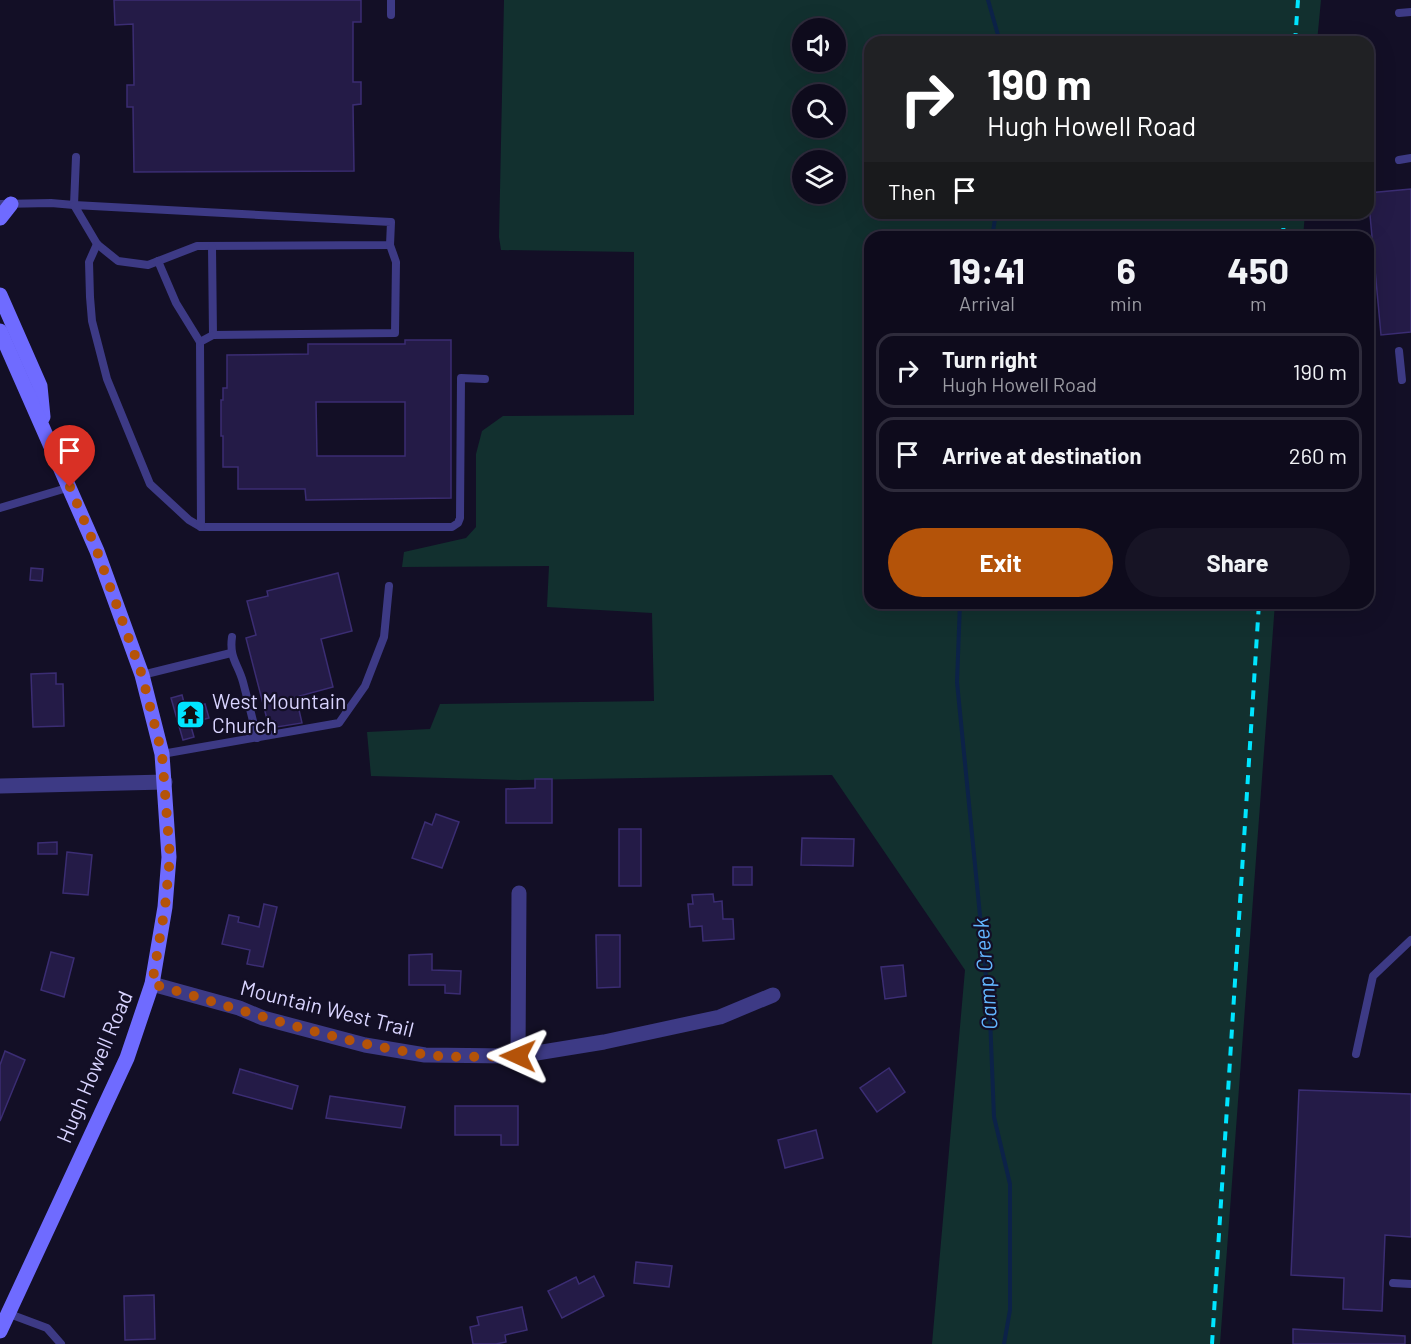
<!DOCTYPE html>
<html lang="en">
<head>
<meta charset="utf-8">
<style>
	body { margin:0; font-family:Barlow,sans-serif; background:#171425; color:#f1f3f6; height:100vh; display:flex; flex-direction:column; font-size:22px; white-space:nowrap }
	* { box-sizing:border-box; margin:0 }
	p { font-size:20px; color:#9b9ba3 }
	.icon { flex:none; width:33px; height:33px; fill:none; stroke:currentColor; stroke-width:2; stroke-linecap:round; stroke-linejoin:round }
	.map { position:relative; flex:1; overflow:hidden }
	.drawer { position:absolute; left:864px; top:231px; width:510px; height:378px; display:flex; flex-direction:column; background:#0e0b1c; border-radius:18px; box-shadow:0 6px 24px #0002,0 0 0 2px #2e2b3b }
	.drawer>* { flex:none }
	.banner { position:absolute; left:864px; top:36px; width:510px; height:183px; border-radius:18px; box-shadow:0 6px 24px #0002,0 0 0 2px #2e2b3b; background:#202124; color:#fff; overflow:hidden }
	.buttons { position:absolute; left:792px; top:18px; display:grid; gap:12px }
	.buttons a { display:grid; place-items:center; width:54px; height:54px; border-radius:50%; background:#0e0b1c; box-shadow:0 6px 24px #0002,0 0 0 2px #2e2b3b; font-size:30px }
	.pin { position:absolute; display:grid; place-items:center; width:51px; height:51px; color:#fff; margin:-62px -26px; border-radius:50% 50% 50% 0; rotate:-45deg; box-shadow:0 0 6px #0007 }
	.pin .icon { rotate:45deg }
	.me { position:absolute; width:66px; margin:-33px; rotate:271deg; stroke-linejoin:round; filter:drop-shadow(0 0 4px #0008) }
	.turn { display:flex; align-items:center; gap:21px; height:126px; padding:0 24px; font-size:27px }
	.turn .icon { width:78px; height:78px; stroke-width:2.5 }
	.turn b { display:block; font-size:42px; line-height:51px }
	.then { display:flex; align-items:center; height:57px; padding:0 24px; background:#0003; gap:12px; font-size:22px }
	.eta { display:flex; justify-content:space-evenly; align-items:center; height:102px; text-align:center }
	.eta b { font-size:36px; font-weight:700; line-height:42px }
	.primary-button { display:flex; gap:12px; margin-top:auto; padding:12px 24px }
	.primary-button a { flex:1; height:69px; border-radius:36px; background:#b45309; color:#fff; font-size:24px; font-weight:700; line-height:69px; text-align:center }
	.primary-button a+a { background:#171425; color:#f1f3f6 }
	ul { padding:0; list-style:none }
	li { display:flex; align-items:center; gap:18px; height:75px; margin:0 12px 9px; padding:0 12px; border:3px solid #2e2b3b; border-radius:18px }
	li div { flex:1 }
	li b { display:block; font-size:22px }
	li em { font-style:normal }
	.map>svg:first-child { display:block }
	.green { fill:#12302f; fill-rule:evenodd }
	.lines { fill:none; stroke-linecap:round; stroke-linejoin:round }
	.stream { stroke:#0c2248; stroke-width:4 }
	.building { fill:#241b47; stroke:#3b2d73; stroke-width:1.5; fill-rule:evenodd }
	.service { stroke:#3d3a85; stroke-width:8 }
	.minor { stroke:#3d3a85; stroke-width:15 }
	.secondary { stroke:#6f6bff; stroke-width:15 }
	.rail { stroke:#00e5ff; stroke-width:4; stroke-dasharray:9 8; stroke-linecap:butt }
	.route { stroke:#b45309; stroke-width:10; stroke-dasharray:0 18 }
	.labels { text-anchor:middle; stroke-width:4.5; stroke-linejoin:round; paint-order:stroke }
	.poi-label { font-size:21px; fill:#d9d4ff; stroke:#130f26; text-anchor:start }
	.street-label { font-size:21px; fill:#d9d4ff; stroke:#130f26 }
	.water-label { font-size:22px; font-style:italic; fill:#62b6ff; stroke:#130f26 }
</style>
</head>
<body>
<div class="map">
<svg width="1411" height="1344" viewBox="0 0 1411 1344">
	<rect width="100%" height="100%" fill="#130f26"/>
	<path class="green" d="M504 0H1321L1317 42H870V213H1305L1303 237H870V603H1275L1220 1344H932L965 970 832 775 519 780 371 776 367 732 430 729 440 704 654 701 652 613 547 607 549 566 402 567 404 552 466 538 476 527V454L482 431 503 416 634 415V252L501 250 499 237ZM802 28H836V62H802ZM802 94H836V128H802ZM802 160H836V194H802Z"/>
	<g class="lines">
		<g class="stream">
			<path d="M988 0 1000 42"/>
			<path d="M992 237 996 213"/>
			<path d="M960 603 957 682 990 1017 994 1117 1010 1184V1310L1004 1344"/>
		</g>
	</g>
	<g class="building">
		<path d="M114 0H361V22H353V82H361V104L353 105 354 171 134 172 133 107H127V85H134L133 24 115 25Z"/>
		<path d="M1411 189V332L1381 335 1368 193Z"/>
		<path d="M405 340H451V498L306 500 305 489H238V467H223V436H221V400H223V388H227V355L308 354V344H405ZM316 402H405V456H317Z"/>
		<path d="M31 568 43 569 42 581 30 580Z"/>
		<path d="M338 573 352 631 321 639 333 687 296 697 302 723 277 727 275 721 268 723 246 638 256 635 247 601 268 596 267 591Z"/>
		<path d="M56 673V684H63L64 726 33 727 31 674Z"/>
		<path d="M182 695 186 710 205 704 209 718 190 723 194 737 183 740 171 698Z"/>
		<path d="M535 779H552V823H506V789L535 788Z"/>
		<path d="M436 814 459 822 442 868 412 858 425 822 432 825Z"/>
		<rect x="619" y="829" width="22" height="57"/>
		<path d="M802 838 854 839 853 866 801 865Z"/>
		<path d="M57 842V854H38V843Z"/>
		<path d="M67 852 92 855 88 895 63 893Z"/>
		<rect x="733" y="867" width="19" height="18"/>
		<path d="M713 894 714 902 722 901 723 919H733L734 939 703 941 702 926 690 927 688 904H693L692 895Z"/>
		<path d="M264 904 277 907 263 967 247 964 250 950 222 944 229 915 239 917 238 922 259 927Z"/>
		<path d="M596 935H620V987L597 988Z"/>
		<path d="M51 952 74 958 64 997 41 990Z"/>
		<path d="M432 954V970L461 971 460 994 445 993V985H409V955Z"/>
		<path d="M903 965 906 996 885 999 881 967Z"/>
		<path d="M5 1051 25 1060 0 1121V1065Z"/>
		<path d="M889 1068 905 1092 877 1112 860 1088Z"/>
		<path d="M240 1069 298 1086 292 1109 233 1093Z"/>
		<path d="M1299 1090 1411 1094V1237L1385 1235 1382 1311 1343 1309 1344 1278 1291 1275Z"/>
		<path d="M330 1096 405 1107 401 1128 326 1118Z"/>
		<path d="M455 1106H518V1145H501V1135H455Z"/>
		<path d="M816 1130 823 1158 785 1168 778 1140Z"/>
		<path d="M636 1262 672 1266 669 1287 634 1283Z"/>
		<path d="M594 1276 604 1296 562 1318 548 1291 576 1277 579 1284Z"/>
		<path d="M154 1295 155 1339 125 1340 124 1296Z"/>
		<path d="M522 1307 527 1330 505 1335 506 1342 496 1344H473L470 1327 479 1325 477 1317Z"/>
		<path d="M1293 1329 1405 1336V1344H1293Z"/>
	</g>
	<g class="lines">
		<g class="service">
			<path d="M391 0V15"/>
			<path d="M1399 13 1411 12"/>
			<path d="M1399 160 1411 158"/>
			<path d="M0 204 51 203 74 205 76 157"/>
			<path d="M74 205 391 222 390 245 197 246 148 265 118 261 97 244Z"/>
			<path d="M97 244 89 262 90 297 92 321 107 379 150 484 189 520 201 527H452L458 523 460 518 461 378 485 379"/>
			<path d="M212 247 213 335"/>
			<path d="M158 261 176 303 200 342 201 527"/>
			<path d="M200 342 213 335 395 333 396 262 390 245"/>
			<path d="M1399 351 1402 380"/>
			<path d="M0 508 70 487"/>
			<path d="M232 637C229 658 238 664 243 682 248 701 253 720 257 738"/>
			<path d="M142 675 231 653"/>
			<path d="M162 754 339 723 365 686 384 637 389 586"/>
			<path d="M1356 1054 1373 976 1411 940"/>
			<path d="M1393 1283 1411 1284"/>
			<path d="M7 1313 47 1328 61 1344"/>
		</g>
		<g class="minor">
			<path d="M0 786 165 782"/>
			<path d="M152 984 239 1008 263 1018 365 1045 425 1055 518 1056 604 1042 720 1017 773 995"/>
			<path d="M518 1056 519 893"/>
		</g>
		<g class="secondary">
			<path d="M0 218 11 204"/>
			<path d="M0 295 40 386 43 417"/>
			<path d="M0 331 97 551 142 675 162 754 169 857 165 907 152 984 127 1058 0 1331"/>
		</g>
		<g class="rail">
			<path d="M1295 42 1298 0"/>
			<path d="M1283 237 1284 213"/>
			<path d="M1212 1344 1259 603"/>
		</g>
	</g>
	<g class="lines">
		<path class="route" d="M70 487 97 551 142 675 162 754 170 857 165 907 152 984C242 1009 329 1041 422 1054 453 1059 486 1056 518 1056"/>
	</g>
	<defs>
		<symbol id="temple-square" viewBox="-11 -11 22 22"><rect x="-9" y="-9" width="18" height="18" rx="4" fill="#00e5ff" stroke="#130f26"/><path d="M0-6L5-2H3V0L6.5 2.5H4V6H1.5V3h-3V6H-4V2.5H-6.5L-3 0V-2H-5Z" fill="#111"/></symbol>
	</defs>
	<g fill-rule="evenodd">
		<use href="#temple-square" x="174" y="698" width="33" height="33"/>
	</g>
	<g class="labels">
		<g class="poi-label">
			<text x="212" y="709">West Mountain<tspan x="212" dy="24">Church</tspan></text>
		</g>
		<g class="street-label">
			<text transform="translate(327 1009) rotate(14)" y="7">Mountain West Trail</text>
			<text transform="translate(95 1067) rotate(-67)" y="7">Hugh Howell Road</text>
		</g>
		<g class="water-label">
			<text transform="translate(985 974) rotate(-95)" y="8">Camp Creek</text>
		</g>
	</g>
</svg>
<div class="buttons">
<a><svg class="icon" aria-label="sound" viewBox="0 0 24 24"><path d="M4 9h4l5-4v14l-5-4H4zM17 9q2 3 0 6"/></svg></a>
<a><svg class="icon" aria-label="search" viewBox="0 0 24 24"><circle cx="10" cy="10" r="6"/><path d="M15 15l6 6"/></svg></a>
<a><svg class="icon" aria-label="layers" viewBox="0 0 24 24"><path d="M12 4l9 5-9 5-9-5zM3 14l9 5 9-5"/></svg></a>
</div>
<div class="pin" style="left:70px;top:487px;background:#d93025"><svg class="icon" aria-label="arrive" viewBox="0 0 24 24"><path d="M6 21V4h12l-3 4 3 4H6"/></svg></div>
<svg class="me" style="left:518px;top:1056px" viewBox="-20 -20 40 40"><path d="M0-17L14 15 0 8-14 15z" fill="#b45309" stroke="#fff" stroke-width="4"/></svg>
<div class="banner">
<div class="turn"><svg class="icon" aria-label="right" viewBox="0 0 24 24"><path d="M7 20v-9h11M14 6l5 5-5 5"/></svg><div><b>190 m</b>Hugh Howell Road</div></div>
<div class="then">Then<svg class="icon" aria-label="arrive" viewBox="0 0 24 24"><path d="M6 21V4h12l-3 4 3 4H6"/></svg></div>
</div>
<section class="drawer">
<div class="eta">
<div><b>19:41</b><p>Arrival</p></div>
<div><b>6</b><p>min</p></div>
<div><b>450</b><p>m</p></div>
</div>
<ul>
<li><svg class="icon" aria-label="right" viewBox="0 0 24 24"><path d="M7 20v-9h11M14 6l5 5-5 5"/></svg><div><b>Turn right</b><p>Hugh Howell Road</p></div><em>190 m</em></li>
<li><svg class="icon" aria-label="arrive" viewBox="0 0 24 24"><path d="M6 21V4h12l-3 4 3 4H6"/></svg><div><b>Arrive at destination</b></div><em>260 m</em></li>
</ul>
<div class="primary-button"><a>Exit</a><a>Share</a></div>
</section>
</div>
</body>
</html>
